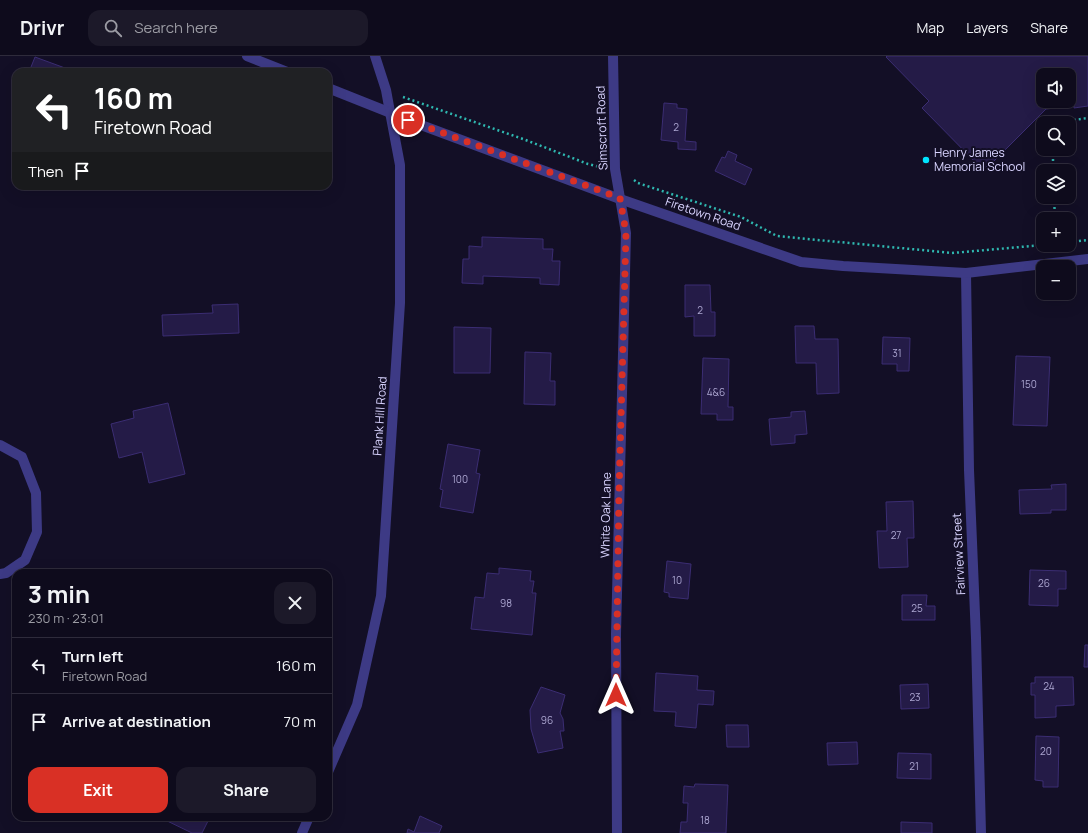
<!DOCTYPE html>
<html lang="en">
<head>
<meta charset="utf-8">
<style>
	body { margin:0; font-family:Manrope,sans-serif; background:#1c1929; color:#f1f3f6; height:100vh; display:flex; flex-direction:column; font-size:15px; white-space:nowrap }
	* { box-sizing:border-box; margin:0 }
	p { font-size:13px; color:#9b9ba3 }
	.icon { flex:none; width:22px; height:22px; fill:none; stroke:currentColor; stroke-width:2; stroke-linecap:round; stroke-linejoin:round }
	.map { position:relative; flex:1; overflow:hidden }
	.panel { position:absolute; left:12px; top:513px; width:320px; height:252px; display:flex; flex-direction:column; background:#0e0b1c; border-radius:12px; box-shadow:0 4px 16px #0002,0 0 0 1px #2e2b3b }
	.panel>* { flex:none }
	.guide { position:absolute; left:12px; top:12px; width:320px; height:122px; border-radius:12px; box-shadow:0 4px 16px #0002,0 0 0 1px #2e2b3b; background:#202124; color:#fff; overflow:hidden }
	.fabs { position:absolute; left:1036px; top:12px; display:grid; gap:8px }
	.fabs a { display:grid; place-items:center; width:40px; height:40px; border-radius:8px; background:#0e0b1c; box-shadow:0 4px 16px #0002,0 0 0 1px #2e2b3b; font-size:20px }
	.pin { position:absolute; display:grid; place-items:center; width:34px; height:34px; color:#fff; margin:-17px; border:2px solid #fff; border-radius:50%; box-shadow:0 1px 4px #0007 }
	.me { position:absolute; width:44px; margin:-22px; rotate:0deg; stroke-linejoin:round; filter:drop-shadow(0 0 3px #0008) }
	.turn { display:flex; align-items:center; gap:14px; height:84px; padding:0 16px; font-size:18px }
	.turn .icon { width:52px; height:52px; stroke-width:2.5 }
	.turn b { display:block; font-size:28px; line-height:34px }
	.then { display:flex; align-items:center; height:38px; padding:0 16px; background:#0003; gap:8px; font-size:15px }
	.round { display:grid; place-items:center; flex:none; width:42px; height:42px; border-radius:12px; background:#1c1929 }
	.summary { display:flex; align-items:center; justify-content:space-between; height:68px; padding:0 16px }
	h1 { font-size:24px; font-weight:700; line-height:30px }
	.action { display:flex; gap:8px; margin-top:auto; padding:8px 16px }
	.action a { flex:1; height:46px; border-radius:12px; background:#d93025; color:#fff; font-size:16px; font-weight:700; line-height:46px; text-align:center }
	.action a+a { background:#1c1929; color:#f1f3f6 }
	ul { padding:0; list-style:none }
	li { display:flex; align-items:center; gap:12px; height:56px; padding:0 16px; border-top:1px solid #2e2b3b }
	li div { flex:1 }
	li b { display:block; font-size:15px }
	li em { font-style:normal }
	header { display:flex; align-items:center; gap:24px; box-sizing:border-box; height:56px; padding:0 20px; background:#0e0b1c; border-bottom:1px solid #2e2b3b }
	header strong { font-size:19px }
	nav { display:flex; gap:22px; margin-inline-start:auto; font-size:14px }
	.search { width:280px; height:36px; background:#1c1929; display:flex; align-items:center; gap:10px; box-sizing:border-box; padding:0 14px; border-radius:12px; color:#9b9ba3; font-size:15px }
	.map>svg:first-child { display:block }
	.building { fill:#241b47; stroke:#3b2d73; fill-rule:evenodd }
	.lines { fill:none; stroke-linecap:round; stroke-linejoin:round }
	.path { stroke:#2fb8b0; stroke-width:2.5; stroke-dasharray:2 3; stroke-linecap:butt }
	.minor { stroke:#3d3a85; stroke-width:10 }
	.tertiary { stroke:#3d3a85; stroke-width:10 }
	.route { stroke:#d93025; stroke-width:7; stroke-dasharray:0 12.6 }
	.poi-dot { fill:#00e5ff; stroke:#130f26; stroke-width:1.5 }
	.labels { text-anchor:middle; stroke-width:4; stroke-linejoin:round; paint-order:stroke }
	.number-label { font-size:10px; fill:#aca6d1 }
	.street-label { font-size:12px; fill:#d9d4ff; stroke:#130f26 }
	.poi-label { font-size:12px; fill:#d9d4ff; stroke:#130f26; text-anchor:start }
</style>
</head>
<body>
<header>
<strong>Drivr</strong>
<div class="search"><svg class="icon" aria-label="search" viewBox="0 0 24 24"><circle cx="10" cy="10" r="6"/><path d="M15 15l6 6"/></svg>Search here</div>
<nav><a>Map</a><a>Layers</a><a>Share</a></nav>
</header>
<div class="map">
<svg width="1088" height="777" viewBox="0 0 1088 777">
	<rect width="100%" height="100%" fill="#130f26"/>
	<g class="building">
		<path d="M887 0H1088V50L1074 52V50L1046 53 991 108 990 107 983 114 922 52 929 45 886 1ZM1043 19H1069V45H1043Z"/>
		<path d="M35 1 65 12 64 16H29Z"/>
		<path d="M664 47 677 48V52L687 53 685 85 696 86V94L678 93V86L661 84Z"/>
		<path d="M728 95 737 99 735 105 752 113 745 129 715 115 722 101 725 102Z"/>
		<path d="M482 181 543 183V193H553L552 205H560L559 229 540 228V222L483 220V228L462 227 463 203H469V190L482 191Z"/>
		<path d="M685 229H710L711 256H715V280H694V260L685 261Z"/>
		<path d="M238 248 239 277 163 280 162 259 213 257 212 249Z"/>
		<path d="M795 270H814L815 283H838L839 337 817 338 816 307H796Z"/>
		<path d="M454 271 491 272 490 317H454Z"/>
		<path d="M883 281 910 282 909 315H897V308H882Z"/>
		<path d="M525 296 551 297 550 325H555V349L524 348Z"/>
		<path d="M1016 300 1050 301 1047 370 1013 369Z"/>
		<path d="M703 302 729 303 728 351H733V364H717V358H701Z"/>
		<path d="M168 347 185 418 149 427 142 396 119 402 111 368 134 362 133 355Z"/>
		<path d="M805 355 807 378 795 379V387L771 389 769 363 791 361V356Z"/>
		<path d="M448 388 480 394 476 417 480 418 473 457 440 451 443 434 440 433Z"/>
		<path d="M1066 428V454H1051V457L1020 458 1019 434 1052 433 1051 429Z"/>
		<path d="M913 445 914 482H907L908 511 879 512 877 475H887L886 446Z"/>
		<path d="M667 505 691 508 688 543 669 541V537L664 536Z"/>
		<path d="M499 512 531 515 530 525H534L532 537H536L532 579 471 573 475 541 484 542 487 517 499 518Z"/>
		<path d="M1030 514 1066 515V533H1058V550L1029 549Z"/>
		<path d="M902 539H927L926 550H935V564H902Z"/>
		<path d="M1085 589H1088V611H1084Z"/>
		<path d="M656 617 698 620 697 634 714 635 713 649 698 648 696 672 675 670 676 656 654 655Z"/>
		<path d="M1035 621H1073L1074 649 1056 650V661L1035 662V639H1031V627H1035Z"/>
		<path d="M928 628 929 652 901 653 900 629Z"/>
		<path d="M541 631 565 639 560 657 563 663 564 675H560L563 692 538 697 531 673 530 654Z"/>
		<path d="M726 669H748L749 691H727Z"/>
		<path d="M1036 680 1059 681 1058 731H1043V725L1035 724Z"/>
		<path d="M857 686 858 708 828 709 827 687Z"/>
		<path d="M898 697 931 698V723L897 722Z"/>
		<path d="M695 728 728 729 726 777H680L681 766H687L688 747H683L684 730 694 731Z"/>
		<path d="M420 760 442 770 439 777H407L408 773 414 776Z"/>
		<path d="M159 761H210L202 777H192Z"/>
		<path d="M901 766 932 767V777H901Z"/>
	</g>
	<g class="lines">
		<g class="path">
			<path d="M403 41 523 83 588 108 600 111"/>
			<path d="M1054 67 1088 62"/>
			<path d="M1053 93V115"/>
			<path d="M634 124 638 127 741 161 777 180 952 197 1043 189"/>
			<path d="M1054 141 1055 163"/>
			<path d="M1069 186 1088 184"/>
		</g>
		<g class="minor">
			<path d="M375 0 386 34 390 56"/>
			<path d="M613 0 615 113 626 177 616 578 617 777"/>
			<path d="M966 217 969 414 976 582 981 777"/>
			<path d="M0 389 22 401 36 437 37 476 25 504 6 517 0 518"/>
		</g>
		<g class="tertiary">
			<path d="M247 0 287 16"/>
			<path d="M328 32 421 69 620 143 801 206 843 210 966 217 1088 203"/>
			<path d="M328 716 357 649 381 540 400 247V109L390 56"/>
			<path d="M302 777 309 761"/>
		</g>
	</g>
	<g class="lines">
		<path class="route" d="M408 64 620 142 626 177 619 436 616 639"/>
	</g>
	<circle class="poi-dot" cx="926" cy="104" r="4"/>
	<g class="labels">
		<g class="number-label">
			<text x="676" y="75">2</text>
			<text x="700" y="258">2</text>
			<text x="897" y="301">31</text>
			<text x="1029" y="332">150</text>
			<text x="716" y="340">4&amp;6</text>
			<text x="460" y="427">100</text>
			<text x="896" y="483">27</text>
			<text x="677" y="528">10</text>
			<text x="1044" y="531">26</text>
			<text x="506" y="551">98</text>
			<text x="917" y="556">25</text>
			<text x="1049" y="634">24</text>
			<text x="915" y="645">23</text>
			<text x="547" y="668">96</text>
			<text x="1046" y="699">20</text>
			<text x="914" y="714">21</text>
			<text x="705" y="768">18</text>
		</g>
		<g class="street-label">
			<text transform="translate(602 72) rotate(-92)" y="4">Simscroft Road</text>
			<text transform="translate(703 158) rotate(19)" y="4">Firetown Road</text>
			<text transform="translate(380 360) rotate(-86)" y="4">Plank Hill Road</text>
			<text transform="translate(606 459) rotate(-89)" y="4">White Oak Lane</text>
			<text transform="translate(959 498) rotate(-93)" y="4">Fairview Street</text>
		</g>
		<g class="poi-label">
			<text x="934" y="101">Henry James<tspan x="934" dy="14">Memorial School</tspan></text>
		</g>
	</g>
</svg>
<div class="fabs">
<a><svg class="icon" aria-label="sound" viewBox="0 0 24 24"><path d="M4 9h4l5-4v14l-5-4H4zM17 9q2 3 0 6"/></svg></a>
<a><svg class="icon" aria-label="search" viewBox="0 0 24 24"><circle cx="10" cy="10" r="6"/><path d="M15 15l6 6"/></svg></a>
<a><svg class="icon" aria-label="layers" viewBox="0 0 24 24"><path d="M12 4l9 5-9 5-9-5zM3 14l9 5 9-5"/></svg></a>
<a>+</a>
<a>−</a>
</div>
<div class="pin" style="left:408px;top:64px;background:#d93025"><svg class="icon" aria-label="arrive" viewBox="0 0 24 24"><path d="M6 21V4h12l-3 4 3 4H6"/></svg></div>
<svg class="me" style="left:616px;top:639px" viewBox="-20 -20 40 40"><path d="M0-17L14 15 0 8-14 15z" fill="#d93025" stroke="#fff" stroke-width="4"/></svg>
<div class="guide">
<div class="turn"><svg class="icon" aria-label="left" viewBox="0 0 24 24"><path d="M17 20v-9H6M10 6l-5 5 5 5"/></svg><div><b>160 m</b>Firetown Road</div></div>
<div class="then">Then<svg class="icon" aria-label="arrive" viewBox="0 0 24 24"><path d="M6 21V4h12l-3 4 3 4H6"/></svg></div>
</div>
<section class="panel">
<div class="summary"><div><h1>3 min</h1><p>230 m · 23:01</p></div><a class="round"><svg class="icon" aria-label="close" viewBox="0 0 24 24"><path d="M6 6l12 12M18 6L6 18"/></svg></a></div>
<ul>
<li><svg class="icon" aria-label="left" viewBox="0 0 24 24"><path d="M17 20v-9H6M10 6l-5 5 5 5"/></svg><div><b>Turn left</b><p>Firetown Road</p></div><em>160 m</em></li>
<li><svg class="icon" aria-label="arrive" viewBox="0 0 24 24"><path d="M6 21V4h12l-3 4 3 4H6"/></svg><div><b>Arrive at destination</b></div><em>70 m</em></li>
</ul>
<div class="action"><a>Exit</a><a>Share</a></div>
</section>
</div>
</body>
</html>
